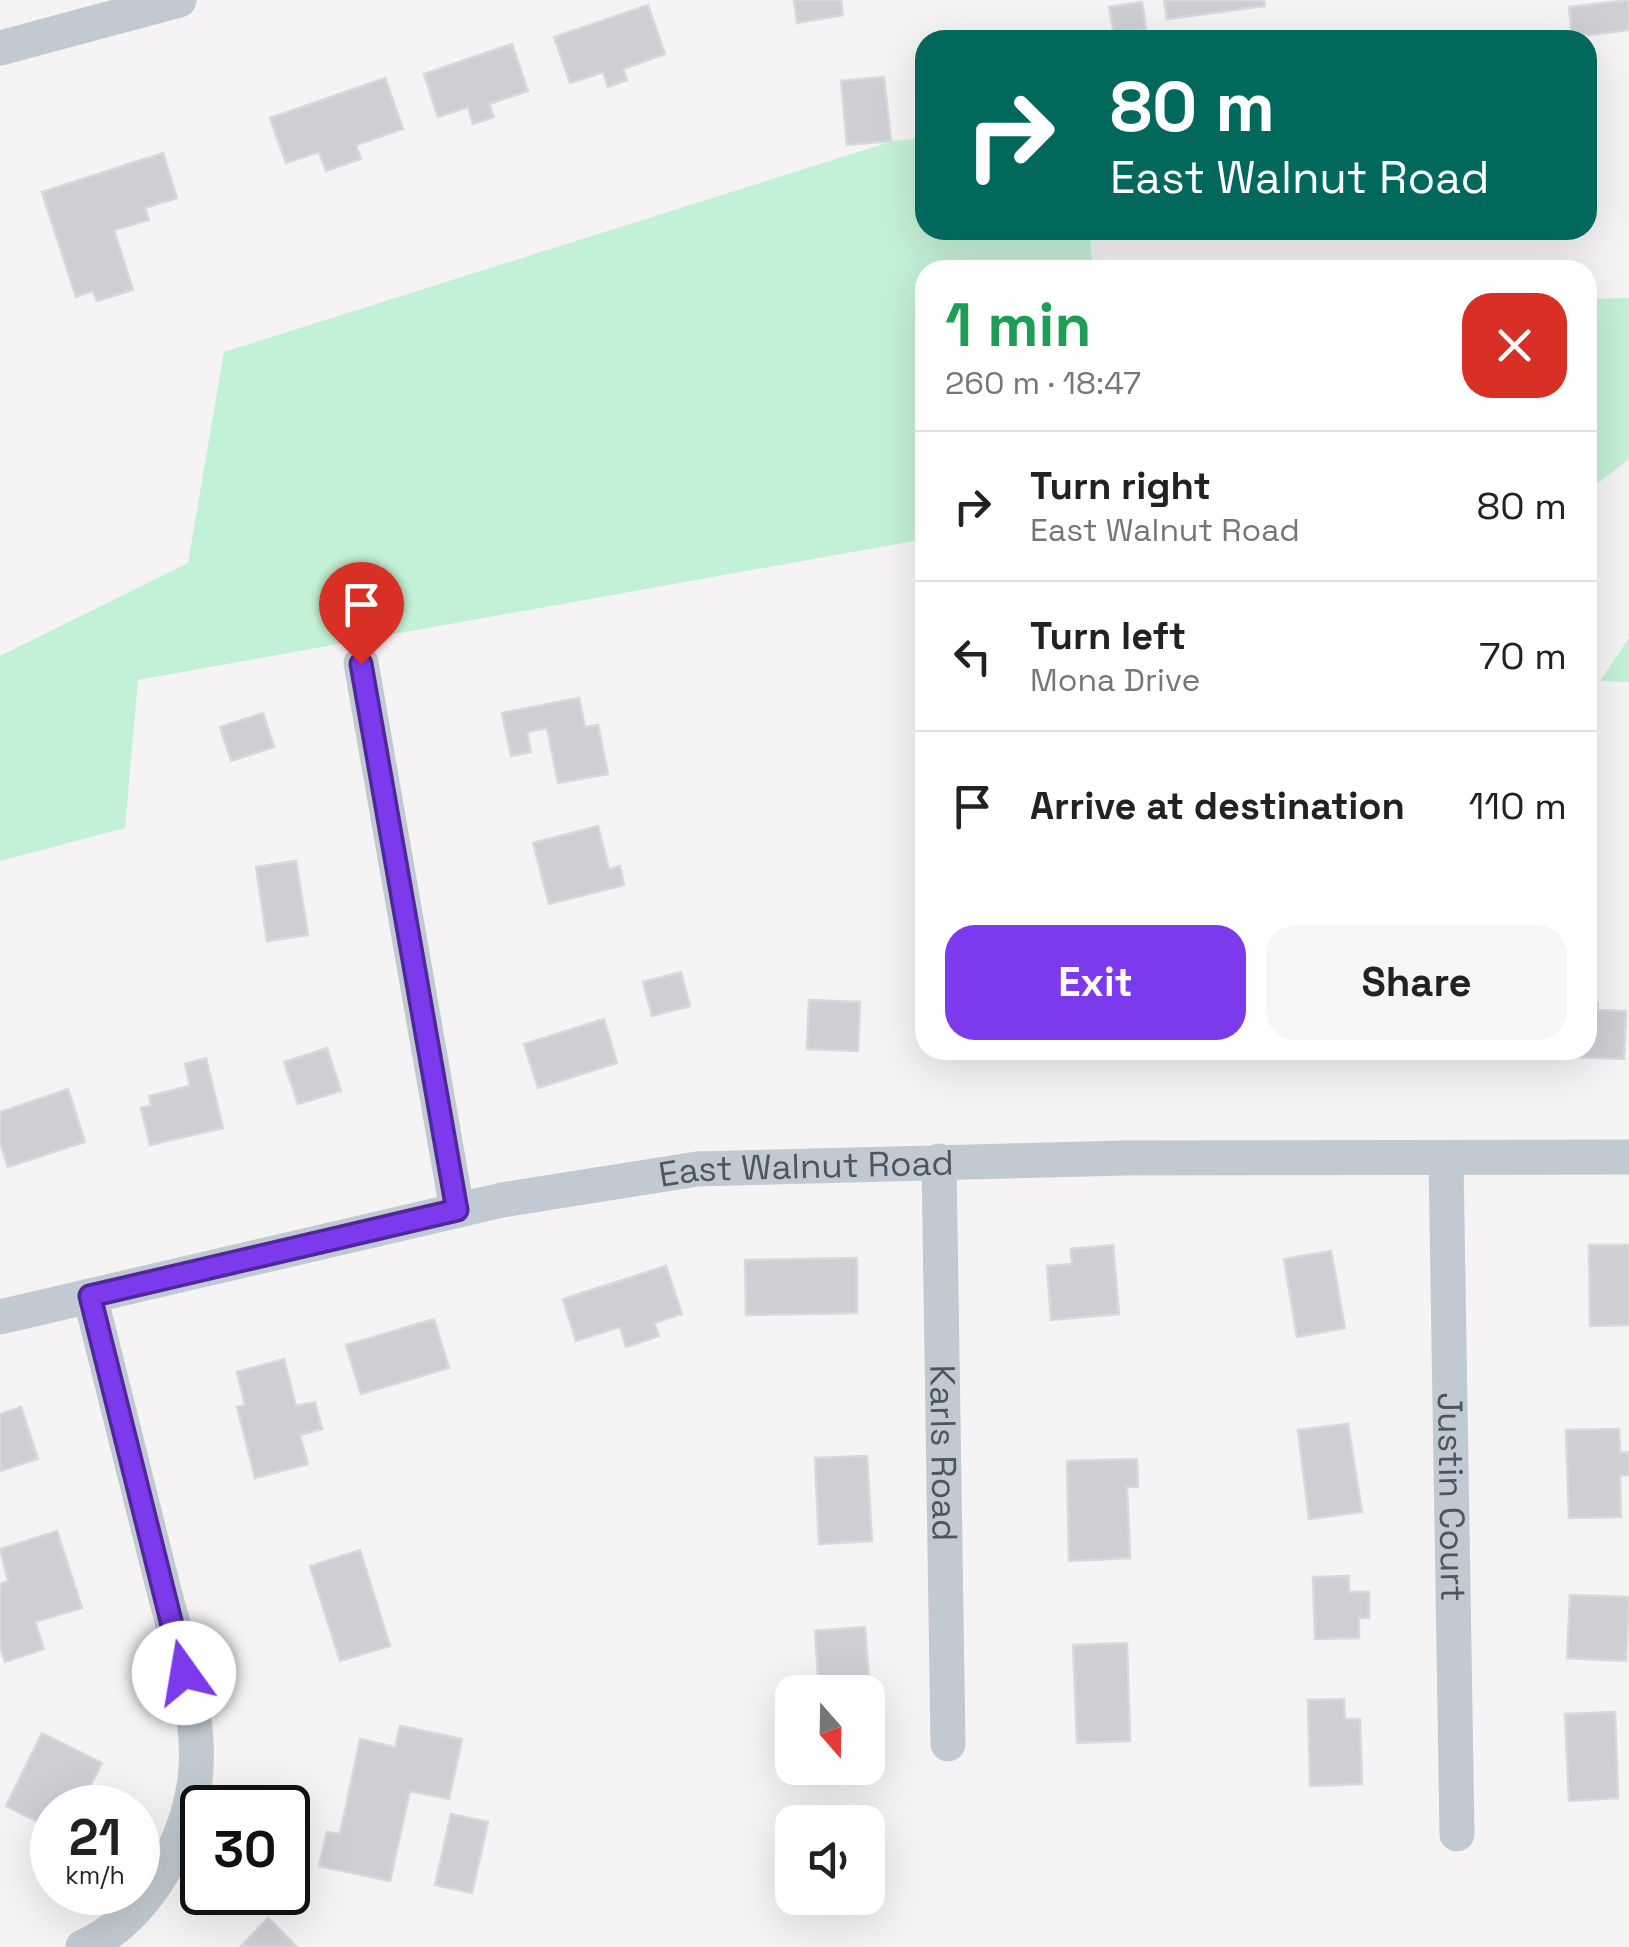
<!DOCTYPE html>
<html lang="en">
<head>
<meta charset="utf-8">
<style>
	body { margin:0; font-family:"Space Grotesk",sans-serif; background:#f6f6f6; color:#222; height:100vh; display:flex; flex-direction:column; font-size:38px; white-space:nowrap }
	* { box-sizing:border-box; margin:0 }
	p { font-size:32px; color:#767676 }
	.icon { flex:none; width:55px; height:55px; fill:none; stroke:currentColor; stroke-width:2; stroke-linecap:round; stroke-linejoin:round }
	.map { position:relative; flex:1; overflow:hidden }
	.drawer { position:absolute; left:915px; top:260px; width:682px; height:800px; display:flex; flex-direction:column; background:#fff; border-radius:30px; box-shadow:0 10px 40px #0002 }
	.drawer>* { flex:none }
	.guide { position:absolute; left:915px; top:30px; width:682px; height:210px; border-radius:30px; box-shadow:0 10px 40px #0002; background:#00695c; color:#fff; overflow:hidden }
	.needle { width:65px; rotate:160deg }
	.buttons { position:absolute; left:775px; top:1675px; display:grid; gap:20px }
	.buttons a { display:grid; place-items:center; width:110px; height:110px; border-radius:20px; background:#fff; box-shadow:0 10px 40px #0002; font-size:50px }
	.speed { position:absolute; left:30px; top:1785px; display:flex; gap:20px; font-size:50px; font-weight:700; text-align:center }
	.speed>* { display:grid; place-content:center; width:130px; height:130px; border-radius:50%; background:#fff; box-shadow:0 10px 40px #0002; line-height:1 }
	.speed small { font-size:25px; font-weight:400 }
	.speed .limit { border:5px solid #111; border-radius:15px; background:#fff; color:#111 }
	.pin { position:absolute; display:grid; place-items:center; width:85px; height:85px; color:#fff; margin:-102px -42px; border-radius:50% 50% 50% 0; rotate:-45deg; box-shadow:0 0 10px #0007 }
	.pin .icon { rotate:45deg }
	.me { position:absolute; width:110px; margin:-55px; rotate:347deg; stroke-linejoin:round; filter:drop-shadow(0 0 8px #0008) }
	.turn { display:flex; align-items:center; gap:35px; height:210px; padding:0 30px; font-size:45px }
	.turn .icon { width:130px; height:130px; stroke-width:2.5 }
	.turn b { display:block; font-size:70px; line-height:85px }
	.round { display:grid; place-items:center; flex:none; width:105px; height:105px; border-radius:30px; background:#f6f6f6 }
	.head { display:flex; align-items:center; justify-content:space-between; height:170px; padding:0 30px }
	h1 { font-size:60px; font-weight:800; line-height:75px; color:#1e9e55 }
	.primary-button { display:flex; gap:20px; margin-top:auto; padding:20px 30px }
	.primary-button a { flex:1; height:115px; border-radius:30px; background:#7c3aed; color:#fff; font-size:40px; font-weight:800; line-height:115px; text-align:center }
	.primary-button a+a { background:#f6f6f6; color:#222 }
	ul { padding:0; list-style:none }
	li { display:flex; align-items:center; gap:30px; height:150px; padding:0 30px; border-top:2px solid #e0e0e0 }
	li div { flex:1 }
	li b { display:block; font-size:38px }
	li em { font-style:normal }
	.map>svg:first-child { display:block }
	.green { fill:#c3f1d5 }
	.building { fill:#cdcfd5; stroke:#d7d9de; stroke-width:2.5 }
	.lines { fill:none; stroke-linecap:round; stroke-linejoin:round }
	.minor { stroke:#c1cad2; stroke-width:35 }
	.route-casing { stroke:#51269a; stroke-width:25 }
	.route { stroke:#7c3aed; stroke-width:18 }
	.labels { text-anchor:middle; stroke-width:8; stroke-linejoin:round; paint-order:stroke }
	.street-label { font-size:35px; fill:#4a5661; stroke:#fff }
</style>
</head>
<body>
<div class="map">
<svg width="1629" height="1947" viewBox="0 0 1629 1947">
	<rect width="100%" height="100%" fill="#f5f3f3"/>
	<g class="green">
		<path d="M925 138V230H1089L1093 270H925V539L138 680 125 828 0 861V656L188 563 224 352 893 141Z"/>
		<path d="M1629 298V459L1588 491V299Z"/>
		<path d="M1629 638V682L1600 681Z"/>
	</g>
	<g class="building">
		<path d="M794 0H841L843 15 797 23Z"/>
		<path d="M1164 0H1264L1265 6 1167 19Z"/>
		<path d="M1629 0V30L1572 37 1569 7Z"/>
		<path d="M1142 2 1146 29 1114 34 1109 7Z"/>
		<path d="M648 5 665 54 623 69 627 80 608 87 603 72 570 83 554 37Z"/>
		<path d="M512 44 528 91 489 104 494 117 473 124 468 107 438 117 424 74Z"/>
		<path d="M884 77 891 141 847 145 841 81Z"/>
		<path d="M385 78 403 129 356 145 361 159 326 171 319 152 286 163 270 118Z"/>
		<path d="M163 153 177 198 145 208 149 220 114 230 133 290 97 301 93 291 76 297 42 192Z"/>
		<path d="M579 698 585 727 598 725 608 774 558 783 547 728 527 732 531 752 511 756 502 713Z"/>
		<path d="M263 713 274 747 231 761 220 727Z"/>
		<path d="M598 826 609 869 620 866 624 885 549 904 533 843Z"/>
		<path d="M296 861 308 935 267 941 256 867Z"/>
		<path d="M681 972 690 1006 652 1016 643 982Z"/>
		<path d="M809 1000 860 1002 858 1051 807 1049Z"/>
		<path d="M1588 1003H1598V1010L1626 1011 1624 1059 1552 1056V1050H1588Z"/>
		<path d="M604 1019 617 1063 538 1088 524 1044Z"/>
		<path d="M327 1048 341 1091 298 1104 284 1062Z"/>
		<path d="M206 1058 223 1128 150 1145 141 1108 151 1106 149 1096 190 1086 185 1064Z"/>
		<path d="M68 1089 85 1142 8 1167 0 1143V1112Z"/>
		<path d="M1113 1245 1119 1314 1051 1320 1047 1266 1072 1264 1071 1249Z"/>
		<path d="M1589 1245H1629V1325L1590 1326Z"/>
		<path d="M1331 1251 1345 1328 1297 1337 1284 1259Z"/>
		<path d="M857 1258V1313L746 1315 745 1260Z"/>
		<path d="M666 1266 682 1314 654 1323 659 1336 626 1347 620 1327 576 1341 563 1299Z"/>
		<path d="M434 1319 449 1368 361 1394 346 1345Z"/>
		<path d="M284 1359 296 1406 315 1402 322 1429 300 1435 308 1464 255 1478 237 1407 245 1405 237 1372Z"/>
		<path d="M21 1407 38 1459 0 1471V1414Z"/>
		<path d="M1348 1424 1362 1512 1309 1519 1298 1430Z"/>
		<path d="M1619 1429 1620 1453 1629 1452V1475H1620L1621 1517 1569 1518 1566 1430Z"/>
		<path d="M867 1456 872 1541 819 1544 815 1458Z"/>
		<path d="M1137 1459 1138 1487H1127L1130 1558 1069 1561 1067 1461Z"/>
		<path d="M57 1531 82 1608 35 1622 44 1649 5 1662 0 1646V1584L8 1581 0 1549Z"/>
		<path d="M360 1550 390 1646 340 1661 310 1566Z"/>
		<path d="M1349 1576V1592H1369V1618H1359V1638L1315 1639 1313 1577Z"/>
		<path d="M1570 1595 1629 1597 1626 1661 1567 1658Z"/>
		<path d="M865 1627 871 1707H868V1692H819L815 1631Z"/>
		<path d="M1127 1643 1130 1741 1077 1743 1073 1645Z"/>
		<path d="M1344 1699 1345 1719H1360L1362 1784 1310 1786 1308 1700Z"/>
		<path d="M1615 1712 1618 1798 1569 1801 1565 1714Z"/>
		<path d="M400 1726 462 1739 449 1799 410 1791 390 1881 319 1866 327 1832 340 1834 360 1739 395 1747Z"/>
		<path d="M42 1733 102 1763 79 1808H52V1829L6 1806Z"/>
		<path d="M451 1814 488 1822 472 1893 435 1885Z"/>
		<path d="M268 1918 297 1947H240Z"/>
	</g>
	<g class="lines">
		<g class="minor">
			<path d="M0 48 179 0"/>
			<path d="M361 663 457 1210"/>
			<path id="s1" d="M1446 1159 1457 1834"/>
			<path id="s2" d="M939 1161 948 1744"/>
			<path id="s3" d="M0 1317 502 1200 697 1169 1126 1158 1629 1157"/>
			<path d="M83 1947C147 1919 191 1838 196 1769 200 1708 177 1642 162 1583 138 1487 114 1392 90 1296"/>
		</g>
	</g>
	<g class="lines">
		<defs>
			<path id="route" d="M184 1673 90 1296 457 1210 361 664"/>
		</defs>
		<use href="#route" class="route-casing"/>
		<use href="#route" class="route"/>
	</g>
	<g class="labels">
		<g class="street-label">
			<text dy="12" stroke="none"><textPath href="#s3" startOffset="822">East Walnut Road</textPath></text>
			<text dy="12" stroke="none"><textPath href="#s2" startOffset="292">Karls Road</textPath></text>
			<text dy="12" stroke="none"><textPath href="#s1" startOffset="338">Justin Court</textPath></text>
		</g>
	</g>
</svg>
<div class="buttons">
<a><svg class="needle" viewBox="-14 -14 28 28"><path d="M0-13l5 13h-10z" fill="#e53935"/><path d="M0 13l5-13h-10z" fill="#767676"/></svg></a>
<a><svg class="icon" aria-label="sound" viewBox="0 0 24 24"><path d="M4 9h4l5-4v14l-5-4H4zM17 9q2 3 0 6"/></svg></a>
</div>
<div class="speed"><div>21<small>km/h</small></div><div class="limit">30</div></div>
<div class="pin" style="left:361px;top:664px;background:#d93025"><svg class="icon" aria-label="arrive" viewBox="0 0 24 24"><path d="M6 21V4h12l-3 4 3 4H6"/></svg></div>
<svg class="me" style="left:184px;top:1673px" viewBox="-20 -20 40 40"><circle r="19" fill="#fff"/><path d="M0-13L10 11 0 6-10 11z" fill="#7c3aed"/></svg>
<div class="guide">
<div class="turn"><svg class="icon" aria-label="right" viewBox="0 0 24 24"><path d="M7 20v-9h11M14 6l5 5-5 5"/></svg><div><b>80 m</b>East Walnut Road</div></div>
</div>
<section class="drawer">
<div class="head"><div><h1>1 min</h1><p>260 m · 18:47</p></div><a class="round" style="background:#d93025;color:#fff"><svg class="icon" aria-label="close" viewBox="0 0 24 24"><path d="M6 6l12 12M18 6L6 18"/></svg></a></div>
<ul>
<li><svg class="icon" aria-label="right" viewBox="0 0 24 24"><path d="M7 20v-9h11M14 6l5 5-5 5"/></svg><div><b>Turn right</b><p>East Walnut Road</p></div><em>80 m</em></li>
<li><svg class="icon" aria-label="left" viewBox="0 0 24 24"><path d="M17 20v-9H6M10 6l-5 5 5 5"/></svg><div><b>Turn left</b><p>Mona Drive</p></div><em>70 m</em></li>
<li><svg class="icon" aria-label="arrive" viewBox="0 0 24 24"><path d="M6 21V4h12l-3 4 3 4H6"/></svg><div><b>Arrive at destination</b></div><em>110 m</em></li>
</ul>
<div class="primary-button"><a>Exit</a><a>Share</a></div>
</section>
</div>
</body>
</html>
